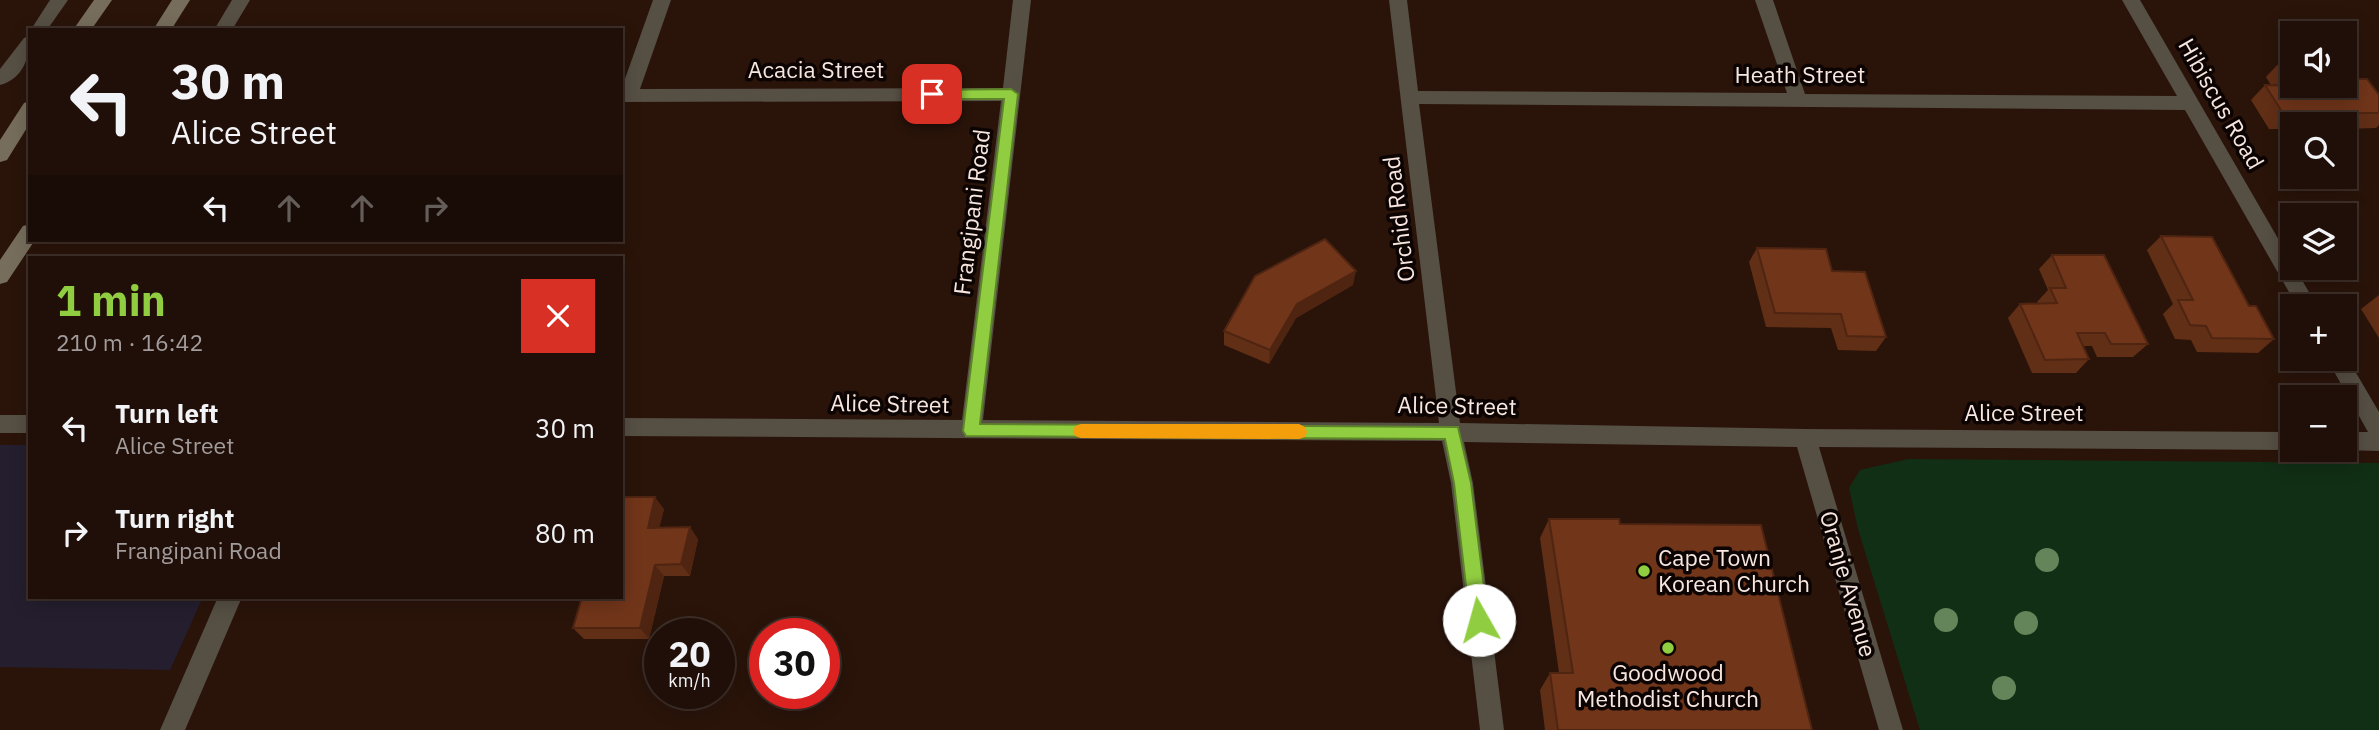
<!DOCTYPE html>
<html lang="en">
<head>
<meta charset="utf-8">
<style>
	body { margin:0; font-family:"IBM Plex Sans",sans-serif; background:#281812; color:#f1f3f6; height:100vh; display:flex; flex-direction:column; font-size:26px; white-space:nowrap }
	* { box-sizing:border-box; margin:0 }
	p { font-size:23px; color:#a29c9c }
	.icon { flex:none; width:38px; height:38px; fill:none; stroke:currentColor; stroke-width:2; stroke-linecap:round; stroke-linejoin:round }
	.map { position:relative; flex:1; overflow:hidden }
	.panel { position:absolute; left:28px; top:256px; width:595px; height:343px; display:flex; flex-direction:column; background:#200f08; border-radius:0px; box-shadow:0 4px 18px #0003,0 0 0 2px #3d2f29 }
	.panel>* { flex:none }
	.banner { position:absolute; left:28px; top:28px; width:595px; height:214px; border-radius:0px; box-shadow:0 4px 18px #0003,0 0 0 2px #3d2f29; background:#200f08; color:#f1f3f6; overflow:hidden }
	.fabs { position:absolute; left:2280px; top:21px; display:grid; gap:14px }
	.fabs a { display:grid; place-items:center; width:77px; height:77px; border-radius:0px; background:#200f08; box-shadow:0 4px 18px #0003,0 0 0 2px #3d2f29; font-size:35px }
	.speed { position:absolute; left:644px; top:618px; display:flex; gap:14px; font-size:35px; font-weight:700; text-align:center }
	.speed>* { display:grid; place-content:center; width:91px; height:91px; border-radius:50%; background:#200f08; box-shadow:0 4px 18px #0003,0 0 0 2px #3d2f29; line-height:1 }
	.speed small { font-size:18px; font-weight:400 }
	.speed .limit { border:10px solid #d22; background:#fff; color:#111 }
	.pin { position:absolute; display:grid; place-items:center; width:60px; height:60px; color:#fff; margin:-30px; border-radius:14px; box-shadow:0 4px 10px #0006 }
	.me { position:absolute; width:77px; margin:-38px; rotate:353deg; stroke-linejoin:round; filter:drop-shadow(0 0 5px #0008) }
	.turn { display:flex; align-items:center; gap:24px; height:147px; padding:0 28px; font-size:32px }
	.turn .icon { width:91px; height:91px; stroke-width:2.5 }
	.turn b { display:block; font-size:49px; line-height:60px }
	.lanes { display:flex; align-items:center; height:66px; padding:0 28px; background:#0003; justify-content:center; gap:35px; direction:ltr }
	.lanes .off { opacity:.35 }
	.round { display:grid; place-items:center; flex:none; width:74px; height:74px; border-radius:0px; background:#281812 }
	.head { display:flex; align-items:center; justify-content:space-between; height:119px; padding:0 28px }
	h1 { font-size:42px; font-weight:700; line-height:52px; color:#91cd40 }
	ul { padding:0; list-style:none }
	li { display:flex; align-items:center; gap:21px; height:105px; padding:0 28px }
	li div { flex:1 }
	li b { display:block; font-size:26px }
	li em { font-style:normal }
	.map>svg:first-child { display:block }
	.commercial { fill:#241e2e }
	.green { fill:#112f15 }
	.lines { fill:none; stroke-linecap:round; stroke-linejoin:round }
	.street { fill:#554f44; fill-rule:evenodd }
	.secondary { fill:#766d5c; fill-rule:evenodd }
	.tree { fill:#64855a }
	.wall { fill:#612e16 }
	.shaded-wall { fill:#4f2512 }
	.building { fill:#71351a; stroke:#4f2512; stroke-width:2 }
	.route { fill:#91cd40; stroke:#5e852a; stroke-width:2 }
	.slow { fill:#f59e0b }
	.poi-dot { fill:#91cd40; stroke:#0c0402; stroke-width:2.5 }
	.labels { text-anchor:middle; stroke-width:7; stroke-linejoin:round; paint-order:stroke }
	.street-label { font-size:23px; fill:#f8e7e0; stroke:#0c0402 }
	.poi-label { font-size:23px; fill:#f8e7e0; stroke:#0c0402; text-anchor:start }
</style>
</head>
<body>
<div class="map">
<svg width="2379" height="730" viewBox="0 0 2379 730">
	<rect width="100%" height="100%" fill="#2a140a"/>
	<path class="commercial" d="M0 445H30V597H203L170 670 0 667Z"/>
	<path class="green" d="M1908 459 2379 463V730H1920L1858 529 1849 488 1860 470Z"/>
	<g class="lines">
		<g class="street">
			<path d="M50 0H68L47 30 30 31Z"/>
			<path d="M232 0H250L232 30H214Z"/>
			<path d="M653 0H671L640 89 1003 88 1013 0H1031L983 420 1439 423 1389 0H1407L1418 91 1787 93 1755 0H1773L1805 94 2177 96 2122 0H2140L2317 306H2297L2185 110 1419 104 1460 423 1805 429 2292 432 2294 450 1819 447 1903 730H1879L1797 447 1464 442 1473 483 1504 730H1480L1451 483 1442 441 621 436V418L962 420 1001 101 621 102V90Z"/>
			<path d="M30 36C30 57 23 79 0 85V69L24 38Z"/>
			<path d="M2345 354 2379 412V451L2343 450 2345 432H2368L2327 359H2345Z"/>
			<rect x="0" y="415" width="30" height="18"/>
			<path d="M218 597H242L185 730H160Z"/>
		</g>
		<g class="secondary">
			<path d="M94 0H112L91 30H73Z"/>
			<path d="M172 0H190L171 30H153Z"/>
			<path d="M30 101V123L7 160 0 162V140L24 103Z"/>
			<path d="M30 224V240H35L7 282 0 284V260L23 226Z"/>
		</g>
	</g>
	<g class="tree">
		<circle cx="2047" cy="560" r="12"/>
		<circle cx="1946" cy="620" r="12"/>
		<circle cx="2026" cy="623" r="12"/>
		<circle cx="2004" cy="688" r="12"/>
	</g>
	<g class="wall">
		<path d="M2280 62H2292V86L2379 95V125L2376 128 2345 129V124H2292V129H2269L2251 100 2265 85H2271L2266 77Z"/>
		<path d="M2161 236 2249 306 2274 339 2258 353 2197 352 2191 340 2175 339 2163 314 2173 304 2147 250Z"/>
		<path d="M1757 248 1832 271 1886 337 1876 351 1838 350 1831 328 1766 327 1749 262Z"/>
		<path d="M2052 255 2148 344 2133 357H2097L2092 346H2083L2089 359 2076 373H2032L2008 318 2020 304H2038L2037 302 2048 290 2039 269Z"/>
		<path d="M1353 285 1296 318 1269 364 1224 345V331Z"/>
		<path d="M2379 295V338L2361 309Z"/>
		<path d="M664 509 659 528 698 539 690 576H664L649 639H584L573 628Z"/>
		<path d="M1549 519 1620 524 1812 730H1545L1540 690 1550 673H1559L1540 538Z"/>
	</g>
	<g class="shaded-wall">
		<path d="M1356 271 1353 285 1296 318 1269 364 1270 350 1297 304Z"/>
		<path d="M655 497 664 509 656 540 648 528Z"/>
		<path d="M690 527 698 539 690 576 681 564Z"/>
		<path d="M655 565 664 576 649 639 640 628Z"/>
	</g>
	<g class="building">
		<path d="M2280 62H2292V81Z"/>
		<path d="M2345 79H2367L2379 95V113H2283L2265 85 2345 86Z"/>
		<path d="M2161 236 2212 237 2249 306H2256L2274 339 2212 338 2206 326 2190 325 2178 300H2193Z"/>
		<path d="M1325 239 1356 271 1297 304 1270 350 1224 331 1255 276Z"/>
		<path d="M1757 248 1826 249 1832 271 1865 272 1886 337 1847 336 1841 314 1775 313Z"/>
		<path d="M2052 255H2104L2148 344H2111L2105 333H2077L2089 359 2045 360 2020 304 2057 303 2050 288H2066Z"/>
		<path d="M621 497H655L648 528 690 527 681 564 655 565 640 628H573L582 597H621Z"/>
		<path d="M1549 519H1619L1620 524 1761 525 1812 730H1558L1550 673H1573Z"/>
	</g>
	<path class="route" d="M1011 89 1018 94 980 424 1458 427 1471 483 1488 620 1485 626 1479 628 1472 626 1470 620 1454 483 1445 439 966 436 963 431 1004 99H932L925 94 932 90Z"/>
	<path class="slow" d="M1081 424H1299L1305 427 1307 432 1305 437 1299 439 1081 438 1075 436 1073 431 1075 426Z"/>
	<g class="poi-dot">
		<circle cx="1644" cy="571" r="7"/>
		<circle cx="1668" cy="648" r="7"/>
	</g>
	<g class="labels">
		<g class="street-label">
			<text x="816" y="78">Acacia Street</text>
			<text x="1800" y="83">Heath Street</text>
			<text transform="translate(2221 104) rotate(60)" y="8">Hibiscus Road</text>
			<text transform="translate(972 212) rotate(-83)" y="8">Frangipani Road</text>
			<text transform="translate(1399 219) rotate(-97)" y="8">Orchid Road</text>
			<text transform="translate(890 404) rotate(1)" y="8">Alice Street</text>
			<text transform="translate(1457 406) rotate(1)" y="8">Alice Street</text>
			<text x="2024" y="421">Alice Street</text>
			<text transform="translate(1848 584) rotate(74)" y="8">Oranje Avenue</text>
		</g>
		<g class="poi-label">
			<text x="1658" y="566">Cape Town<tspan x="1658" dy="26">Korean Church</tspan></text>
			<text x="1668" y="681" text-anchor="middle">Goodwood<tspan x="1668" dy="26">Methodist Church</tspan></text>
		</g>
	</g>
</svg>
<div class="fabs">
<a><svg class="icon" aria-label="sound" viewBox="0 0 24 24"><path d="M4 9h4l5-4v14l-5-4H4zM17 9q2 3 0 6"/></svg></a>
<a><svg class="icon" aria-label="search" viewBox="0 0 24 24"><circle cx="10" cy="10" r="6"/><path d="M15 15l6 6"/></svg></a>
<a><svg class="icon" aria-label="layers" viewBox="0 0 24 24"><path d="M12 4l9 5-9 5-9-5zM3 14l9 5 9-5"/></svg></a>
<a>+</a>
<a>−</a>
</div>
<div class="speed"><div>20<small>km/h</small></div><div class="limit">30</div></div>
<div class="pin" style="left:932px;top:94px;background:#d93025"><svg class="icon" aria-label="arrive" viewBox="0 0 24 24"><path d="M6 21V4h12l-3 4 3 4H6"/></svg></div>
<svg class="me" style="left:1479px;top:620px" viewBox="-20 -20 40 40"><circle r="19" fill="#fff"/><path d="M0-13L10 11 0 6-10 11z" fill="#91cd40"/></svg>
<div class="banner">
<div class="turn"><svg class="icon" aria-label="left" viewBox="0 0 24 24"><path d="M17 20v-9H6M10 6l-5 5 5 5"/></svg><div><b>30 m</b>Alice Street</div></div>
<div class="lanes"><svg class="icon" aria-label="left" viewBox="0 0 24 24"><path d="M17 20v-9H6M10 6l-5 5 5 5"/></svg><svg class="icon off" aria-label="ahead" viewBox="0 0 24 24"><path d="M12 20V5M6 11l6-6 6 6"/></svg><svg class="icon off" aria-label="ahead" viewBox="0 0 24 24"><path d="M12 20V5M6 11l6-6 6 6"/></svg><svg class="icon off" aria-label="right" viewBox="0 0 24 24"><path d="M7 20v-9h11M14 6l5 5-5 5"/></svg></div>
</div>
<section class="panel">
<div class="head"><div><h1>1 min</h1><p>210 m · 16:42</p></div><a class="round" style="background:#d93025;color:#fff"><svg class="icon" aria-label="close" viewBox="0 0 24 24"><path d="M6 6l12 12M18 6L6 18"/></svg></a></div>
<ul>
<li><svg class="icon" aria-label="left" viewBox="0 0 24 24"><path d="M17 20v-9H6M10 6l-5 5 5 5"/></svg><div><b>Turn left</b><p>Alice Street</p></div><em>30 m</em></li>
<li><svg class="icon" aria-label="right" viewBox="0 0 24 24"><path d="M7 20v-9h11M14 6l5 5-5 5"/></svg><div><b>Turn right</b><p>Frangipani Road</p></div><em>80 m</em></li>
</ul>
</section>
</div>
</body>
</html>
